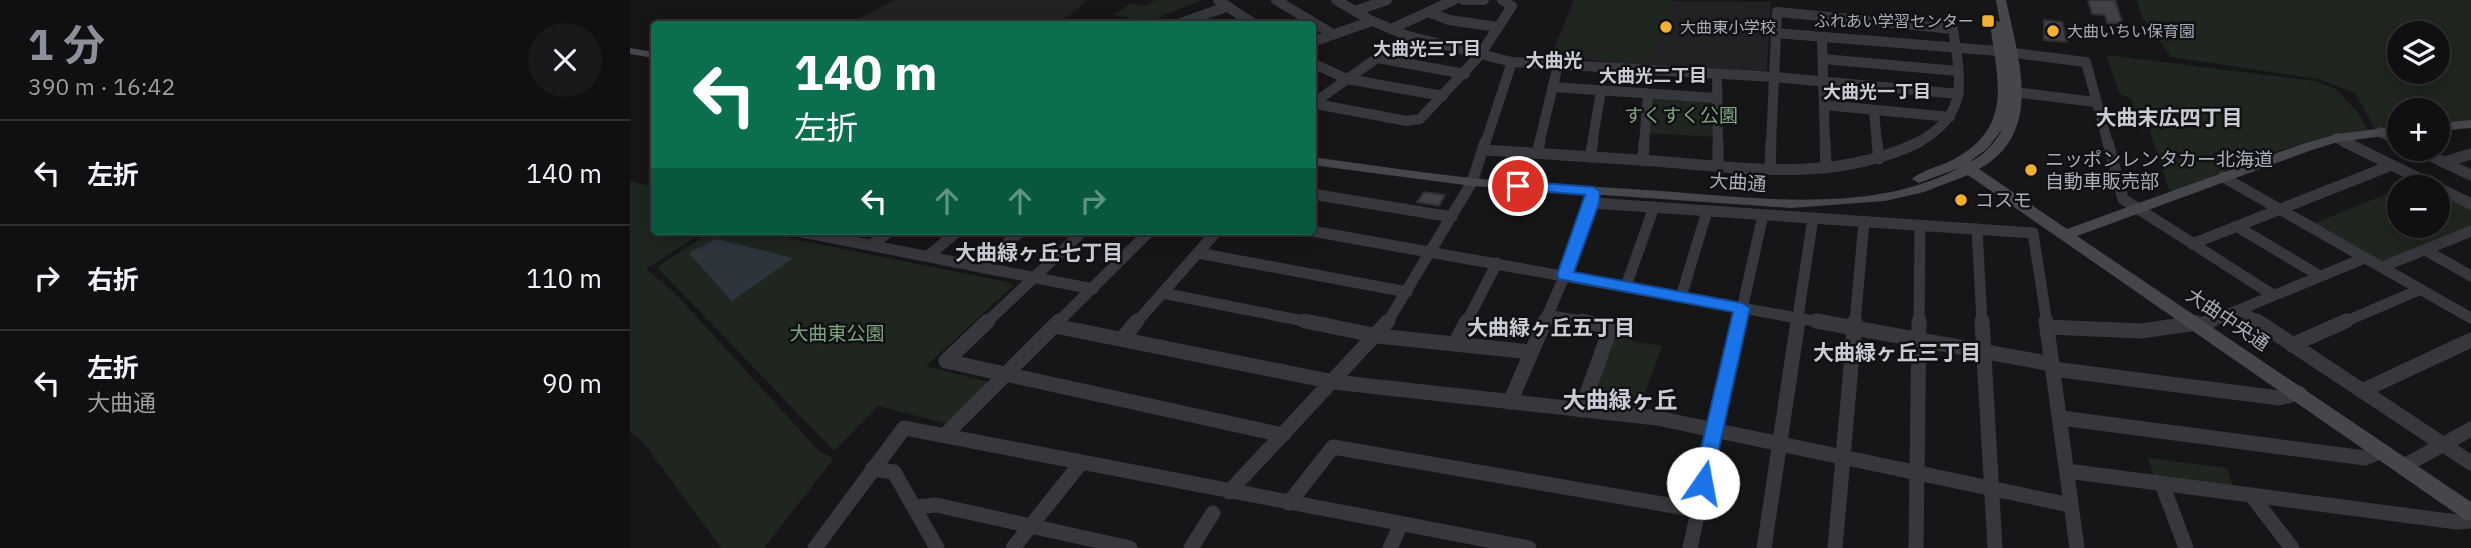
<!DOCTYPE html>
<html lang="ja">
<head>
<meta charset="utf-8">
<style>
	body { margin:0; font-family:"IBM Plex Sans","Noto Sans JP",sans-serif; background:#19191b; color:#f1f3f6; height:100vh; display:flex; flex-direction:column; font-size:26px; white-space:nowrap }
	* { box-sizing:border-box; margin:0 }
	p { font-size:23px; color:#9c9d9f }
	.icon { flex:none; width:38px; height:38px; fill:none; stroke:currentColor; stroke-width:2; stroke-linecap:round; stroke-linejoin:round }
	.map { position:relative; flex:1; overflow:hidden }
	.panel { display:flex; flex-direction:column; background:#101012; width:630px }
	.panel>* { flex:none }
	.guide { position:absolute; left:21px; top:21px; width:665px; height:214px; border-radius:7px; box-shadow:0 4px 18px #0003,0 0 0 2px #303032; background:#0b6e4f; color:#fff; overflow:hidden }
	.buttons { position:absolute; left:1757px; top:21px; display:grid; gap:14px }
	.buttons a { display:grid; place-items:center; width:63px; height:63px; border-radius:50%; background:#101012; box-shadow:0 4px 18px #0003,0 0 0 2px #303032; font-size:35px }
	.pin { position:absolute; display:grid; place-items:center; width:60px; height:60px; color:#fff; margin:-30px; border:4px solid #fff; border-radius:50%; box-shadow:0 2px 7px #0007 }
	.me { position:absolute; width:77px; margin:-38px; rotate:12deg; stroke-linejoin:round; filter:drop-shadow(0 0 5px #0008) }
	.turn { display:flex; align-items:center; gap:24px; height:147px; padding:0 28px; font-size:32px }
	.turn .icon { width:91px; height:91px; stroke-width:2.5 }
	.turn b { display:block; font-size:49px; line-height:60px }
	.lanes { display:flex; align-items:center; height:66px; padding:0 28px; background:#0003; justify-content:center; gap:35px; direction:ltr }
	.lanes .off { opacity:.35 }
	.round { display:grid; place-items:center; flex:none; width:74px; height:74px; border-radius:37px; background:#19191b }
	.head { display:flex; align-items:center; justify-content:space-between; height:119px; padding:0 28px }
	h1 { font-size:42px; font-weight:700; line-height:52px; color:#8c9099 }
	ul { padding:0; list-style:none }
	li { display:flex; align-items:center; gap:21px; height:105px; padding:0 28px; border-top:2px solid #303032 }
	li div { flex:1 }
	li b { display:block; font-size:26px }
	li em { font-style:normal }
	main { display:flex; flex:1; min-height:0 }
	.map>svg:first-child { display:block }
	.built { fill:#222225 }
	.green { fill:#1e261f; fill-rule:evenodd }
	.water { fill:#2c353c }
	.building { fill:#404145; stroke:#303034; stroke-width:2 }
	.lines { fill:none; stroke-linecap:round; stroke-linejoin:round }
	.street-far2 { stroke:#37383d; stroke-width:10 }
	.street-far1 { stroke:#37383d; stroke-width:11 }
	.street { stroke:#37383d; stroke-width:15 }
	.secondary { fill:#45474d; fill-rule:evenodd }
	.route { fill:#1a73e8; stroke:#114b97; stroke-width:2 }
	.poi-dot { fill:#f2b134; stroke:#111113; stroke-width:2.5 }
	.labels { text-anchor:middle; stroke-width:5; stroke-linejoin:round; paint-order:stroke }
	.far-poi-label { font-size:16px; fill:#a8adb8; stroke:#111113; text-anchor:start }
	.far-neighbourhood-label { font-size:18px; font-weight:bold; fill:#c9ccd4; stroke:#111113 }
	.far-quarter-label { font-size:19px; font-weight:bold; fill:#c9ccd4; stroke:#111113 }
	.park-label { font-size:19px; fill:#7fa381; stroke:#111113 }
	.poi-label { font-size:19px; fill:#a8adb8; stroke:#111113; text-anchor:start }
	.street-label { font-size:19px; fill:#a8adb8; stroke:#111113 }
	.neighbourhood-label { font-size:21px; font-weight:bold; fill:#c9ccd4; stroke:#111113 }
	.quarter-label { font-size:23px; font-weight:bold; fill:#c9ccd4; stroke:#111113 }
</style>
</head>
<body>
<main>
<section class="panel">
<div class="head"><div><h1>1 分</h1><p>390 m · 16:42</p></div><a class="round"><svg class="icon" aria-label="close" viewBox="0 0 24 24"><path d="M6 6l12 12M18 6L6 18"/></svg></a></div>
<ul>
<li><svg class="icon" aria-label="left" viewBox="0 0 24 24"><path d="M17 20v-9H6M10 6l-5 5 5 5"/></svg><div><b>左折</b></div><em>140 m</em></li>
<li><svg class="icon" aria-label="right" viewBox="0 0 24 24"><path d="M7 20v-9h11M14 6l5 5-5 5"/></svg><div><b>右折</b></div><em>110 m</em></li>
<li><svg class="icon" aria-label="left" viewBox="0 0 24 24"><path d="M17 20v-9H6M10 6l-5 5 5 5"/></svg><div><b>左折</b><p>大曲通</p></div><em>90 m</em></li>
</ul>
</section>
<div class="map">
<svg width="1841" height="548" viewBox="0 0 1841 548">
	<rect width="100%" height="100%" fill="#161618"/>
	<g class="built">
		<path d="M264 0H458L427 24H219Z"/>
		<path d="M944 0 1141 2 1137 71 1133 74 1018 67 931 57 923 51Z"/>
	</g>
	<g class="green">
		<path d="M525 0H573L534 15 519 24H491L500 17 484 15 500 4 517 6Z"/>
		<path d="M949 0H1043L1019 63 933 54 927 49Z"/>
		<path d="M1507 0H1841V120L1808 124V110H1769V129L1747 132 1725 93 1688 79 1542 57 1512 17ZM1769 33H1808V72H1769Z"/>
		<path d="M1476 55 1685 81 1706 89 1726 110 1738 130C1671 137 1610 166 1547 190H1539L1515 117 1507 115 1501 99 1490 94Z"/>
		<path d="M1018 94 1086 98V137L1015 133Z"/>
		<path d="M0 181 24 187V231H75L16 269 44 292 190 452 204 458 134 548H91L14 443 0 432Z"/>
		<path d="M1769 189V226H1808V193L1841 210V226L1749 262 1680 225Z"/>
		<path d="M82 231H124L381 283 383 286 296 366 358 382 318 424 248 406 204 451 27 267Z"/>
		<path d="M987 324 1002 341 1032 346 1007 415 951 410Z"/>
		<path d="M1518 458 1597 468 1604 490 1526 480Z"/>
	</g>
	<path class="water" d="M86 239 163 258 102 301 59 253Z"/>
	<g class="building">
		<path d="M1458 0H1485L1493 24 1477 23 1475 15 1462 14Z"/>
		<path d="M1414 20 1432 22 1437 42 1414 40Z"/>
		<path d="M794 192 815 195 809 206 787 202Z"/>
	</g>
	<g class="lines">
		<g class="street-far2">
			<path d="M588 0 624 24"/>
			<path d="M646 0 703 34"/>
			<path d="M706 0 742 21 778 36 882 62 1144 77 1329 94"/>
			<path d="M833 0H854"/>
			<path d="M725 11 757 0"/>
			<path d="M798 12 819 20 868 27"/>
			<path d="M548 24 596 7"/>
			<path d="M761 29 824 0"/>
			<path d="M1146 33 1368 51 1456 62 1478 144"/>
			<path d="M778 36 692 97 691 105 777 121 790 119 850 55 882 6 872 0"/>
			<path d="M1192 37 1195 144"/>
			<path d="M682 42 742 21"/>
			<path d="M747 58 835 74"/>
			<path d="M1193 59 1328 71"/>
			<path d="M682 63 717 79 813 96"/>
			<path d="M1087 74 1088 144"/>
			<path d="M923 87 1086 98"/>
			<path d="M1385 92 1465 102"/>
			<path d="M1194 105 1320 117"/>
			<path d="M1244 110 1247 144"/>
			<path d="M1750 132 1769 141"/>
			<path d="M1707 138 1719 144"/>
			<path d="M855 144 882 62"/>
			<path d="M909 144 928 65"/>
			<path d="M962 144 971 91"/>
			<path d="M1014 144 1018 94"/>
			<path d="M1141 144 1147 12 1323 29C1331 83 1340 115 1285 144"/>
		</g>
		<g class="street-far1">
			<path d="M1088 142V166"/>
			<path d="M1195 142 1196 168"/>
			<path d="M1247 142 1249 159"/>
			<path d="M1478 142 1493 199 1643 295"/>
			<path d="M1715 142 1841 204"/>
			<path d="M1786 149 1841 175"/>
			<path d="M854 150C911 154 968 157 1025 161 1115 168 1205 183 1289 142"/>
			<path d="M907 153 910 142"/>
			<path d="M960 157 963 142"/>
			<path d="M1013 161 1014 142"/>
			<path d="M1814 162 1841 154"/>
			<path d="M1140 169 1141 142"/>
			<path d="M1593 177 1841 318"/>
			<path d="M682 194 822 217"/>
			<path d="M962 203 1403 233 1417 323"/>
			<path d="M1606 226 1690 276"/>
			<path d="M1347 229 1352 323"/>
			<path d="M167 231 463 289"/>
			<path d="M682 231 1195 323"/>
			<path d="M1562 244 1762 165"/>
			<path d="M241 245 260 231"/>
			<path d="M1795 250 1841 276"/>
			<path d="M568 253 777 292"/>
			<path d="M298 256 328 231"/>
			<path d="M350 267 391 231"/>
			<path d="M1752 267 1841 231"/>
			<path d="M996 286 1024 207"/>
			<path d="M532 293 684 323"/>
			<path d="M1051 297 1077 211"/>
			<path d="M1610 310 1630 323"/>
			<path d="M917 315 961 323"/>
			<path d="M356 323 453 231"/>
			<path d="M427 323 520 231"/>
			<path d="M506 323 587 231"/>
			<path d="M757 323 842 182 855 142"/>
			<path d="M836 323 867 263"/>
			<path d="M914 323 935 275 963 195"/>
			<path d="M1109 323 1133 215"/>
			<path d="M1167 323 1183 218"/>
			<path d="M1225 323 1234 222"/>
			<path d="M1289 323 1290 226"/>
			<path d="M1577 323 1735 258"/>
			<path d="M1712 323 1791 289"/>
		</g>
		<g class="street">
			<path d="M358 321 316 361 653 435"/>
			<path d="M675 321 748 336 900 352"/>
			<path d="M1186 321 1422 364"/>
			<path d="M1352 321 1365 548"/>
			<path d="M1416 321 1447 548"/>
			<path d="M1627 321 1841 463"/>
			<path d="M425 326 704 382 1027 418 1440 505"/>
			<path d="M1570 326 1581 321"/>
			<path d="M1417 327 1511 331 1567 323"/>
			<path d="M492 339 507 321"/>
			<path d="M825 344 837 321"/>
			<path d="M1662 345 1716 321"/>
			<path d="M1423 369 1649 398 1669 393"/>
			<path d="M1732 391 1841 340"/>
			<path d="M880 402 915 321"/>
			<path d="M951 410 981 327 952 321"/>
			<path d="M1431 418 1735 458 1752 451"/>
			<path d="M316 434 429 321"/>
			<path d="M1774 466 1841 429"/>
			<path d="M242 469 264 472 307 548"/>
			<path d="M1437 471 1827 522 1841 521"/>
			<path d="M1532 484 1556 548"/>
			<path d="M599 492 758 321"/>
			<path d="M1621 495 1662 548"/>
			<path d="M659 503 703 447 1067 510"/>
			<path d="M285 507 306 505 500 548"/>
			<path d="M185 548 274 428 899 548"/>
			<path d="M383 548 451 463"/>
			<path d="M561 548 583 513"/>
			<path d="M760 548 771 524"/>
			<path d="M1060 548 1110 321"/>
			<path d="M1134 548 1168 321"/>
			<path d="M1205 548 1225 321"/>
			<path d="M1286 548 1289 321"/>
		</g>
		<g class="secondary">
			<path d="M1366 0H1376C1388 58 1415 133 1349 169L1437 229 1672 144 1707 134 1769 126V134L1708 142 1682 150 1447 236 1841 502V521L1834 519 1338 175 1294 192 1255 201 1161 208 842 186 682 165V157C735 164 788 172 841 178 898 184 957 186 1015 190 1114 196 1239 217 1329 168L1289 183 1282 179C1293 169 1313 166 1326 158 1384 125 1367 79 1360 23L1365 20 1370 22ZM1373 128C1366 142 1353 157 1339 162L1357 149Z"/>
			<path d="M0 48 24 52V58L0 54Z"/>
			<path d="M1841 120V128L1808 131V123Z"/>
		</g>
	</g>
	<path class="route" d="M888 181 963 187 970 191 969 203 944 272 1112 303 1120 308 1080 489 1073 491 1066 489 1063 483 1103 312 929 279 927 275 955 195 883 189 881 186Z"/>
	<g class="poi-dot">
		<rect x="1351" y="14" width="14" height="14" rx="3.5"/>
		<circle cx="1036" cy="27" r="7"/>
		<circle cx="1423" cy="31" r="7"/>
		<circle cx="1401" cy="170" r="7"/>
		<circle cx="1331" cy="200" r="7"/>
	</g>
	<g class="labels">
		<g class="far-poi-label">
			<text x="1344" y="27" text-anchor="end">ふれあい学習センター</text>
			<text x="1050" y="33">大曲東小学校</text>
			<text x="1437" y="37">大曲いちい保育園</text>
		</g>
		<g class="far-neighbourhood-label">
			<text x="797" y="55">大曲光三丁目</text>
			<text x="1023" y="82">大曲光二丁目</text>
			<text x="1247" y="98">大曲光一丁目</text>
		</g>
		<g class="far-quarter-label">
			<text x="924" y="67">大曲光</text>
		</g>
		<g class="park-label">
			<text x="1051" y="122">すくすく公園</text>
			<text x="207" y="340">大曲東公園</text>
		</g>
		<g class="poi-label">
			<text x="1415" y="166">ニッポンレンタカー北海道<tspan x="1415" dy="22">自動車販売部</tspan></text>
			<text x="1345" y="207">コスモ</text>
		</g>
		<g class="street-label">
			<text transform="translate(1108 182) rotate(4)" y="7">大曲通</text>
			<text transform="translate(1598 319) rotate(34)" y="7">大曲中央通</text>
		</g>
		<g class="neighbourhood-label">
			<text x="1539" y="125">大曲末広四丁目</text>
			<text x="409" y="260">大曲緑ヶ丘七丁目</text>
			<text x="921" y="335">大曲緑ヶ丘五丁目</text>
			<text x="1267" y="360">大曲緑ヶ丘三丁目</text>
		</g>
		<g class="quarter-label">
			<text x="990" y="408">大曲緑ヶ丘</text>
		</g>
	</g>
</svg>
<div class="buttons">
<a><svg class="icon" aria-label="layers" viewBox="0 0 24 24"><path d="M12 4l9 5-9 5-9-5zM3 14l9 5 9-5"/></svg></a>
<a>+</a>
<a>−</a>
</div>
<div class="pin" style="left:888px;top:186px;background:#d93025"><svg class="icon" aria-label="arrive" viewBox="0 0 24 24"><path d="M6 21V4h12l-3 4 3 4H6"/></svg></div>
<svg class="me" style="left:1073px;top:483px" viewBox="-20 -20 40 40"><circle r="19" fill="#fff"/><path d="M0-13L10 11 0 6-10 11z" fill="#1a73e8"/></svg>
<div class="guide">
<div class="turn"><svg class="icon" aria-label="left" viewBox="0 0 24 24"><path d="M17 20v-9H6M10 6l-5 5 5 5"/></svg><div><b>140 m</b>左折</div></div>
<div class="lanes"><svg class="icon" aria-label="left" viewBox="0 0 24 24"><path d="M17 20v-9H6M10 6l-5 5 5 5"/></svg><svg class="icon off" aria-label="ahead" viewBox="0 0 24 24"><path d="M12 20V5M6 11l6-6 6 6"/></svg><svg class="icon off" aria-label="ahead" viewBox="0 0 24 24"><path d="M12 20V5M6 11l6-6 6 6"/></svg><svg class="icon off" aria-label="right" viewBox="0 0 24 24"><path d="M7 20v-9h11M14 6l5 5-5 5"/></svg></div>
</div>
</div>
</main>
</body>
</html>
